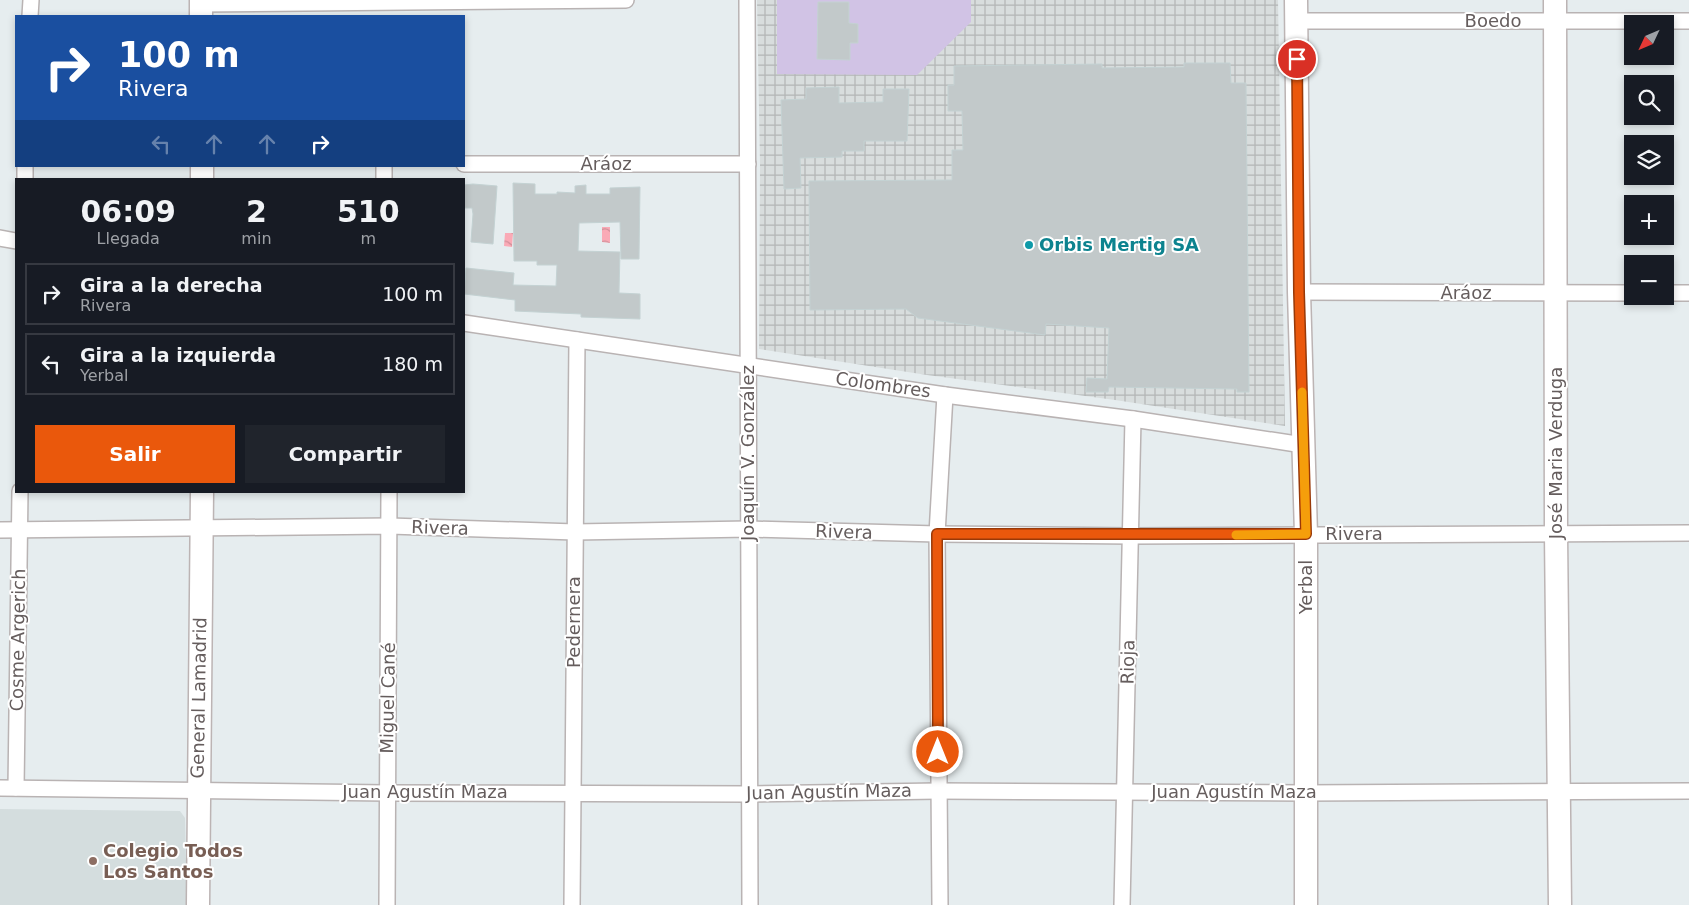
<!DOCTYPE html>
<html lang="es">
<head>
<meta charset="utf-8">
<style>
	body { margin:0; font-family:"DejaVu Sans",sans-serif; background:#20242c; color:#f1f3f6; height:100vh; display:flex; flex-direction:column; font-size:19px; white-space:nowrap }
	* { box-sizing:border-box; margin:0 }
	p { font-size:16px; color:#9ea1a6 }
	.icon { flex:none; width:28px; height:28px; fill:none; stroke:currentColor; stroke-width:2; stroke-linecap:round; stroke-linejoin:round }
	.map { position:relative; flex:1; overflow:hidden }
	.drawer { position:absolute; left:15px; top:178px; width:450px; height:315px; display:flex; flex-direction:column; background:#171b24; border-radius:0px; box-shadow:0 2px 8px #0003 }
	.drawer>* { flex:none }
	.hud { position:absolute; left:15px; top:15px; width:450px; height:152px; border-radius:0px; box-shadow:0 2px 8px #0003; background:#1a4fa0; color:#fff; overflow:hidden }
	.needle { width:32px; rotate:226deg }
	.fabs { position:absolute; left:1624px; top:15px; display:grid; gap:10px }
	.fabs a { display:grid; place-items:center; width:50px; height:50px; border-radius:0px; background:#171b24; box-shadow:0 2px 8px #0003; font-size:25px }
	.pin { position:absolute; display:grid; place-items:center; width:42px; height:42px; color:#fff; margin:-21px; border:2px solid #fff; border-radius:50%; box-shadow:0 1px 5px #0007 }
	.me { position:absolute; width:55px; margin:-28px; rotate:0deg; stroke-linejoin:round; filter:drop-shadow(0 0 4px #0008) }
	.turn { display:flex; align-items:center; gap:18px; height:105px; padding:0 20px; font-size:22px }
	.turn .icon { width:65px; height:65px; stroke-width:2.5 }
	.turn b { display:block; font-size:35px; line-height:42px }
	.lanes { display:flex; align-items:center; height:48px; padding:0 20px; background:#0003; justify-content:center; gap:25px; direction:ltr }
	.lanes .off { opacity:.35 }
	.eta { display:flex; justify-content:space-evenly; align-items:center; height:85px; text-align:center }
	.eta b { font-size:30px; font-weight:700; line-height:35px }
	.cta { display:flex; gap:10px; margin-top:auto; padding:10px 20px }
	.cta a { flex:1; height:58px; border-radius:0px; background:#ea580c; color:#fff; font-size:20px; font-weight:700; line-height:58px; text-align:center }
	.cta a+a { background:#20242c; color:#f1f3f6 }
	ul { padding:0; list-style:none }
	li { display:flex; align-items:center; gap:15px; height:62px; margin:0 10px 8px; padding:0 10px; border:2px solid #363941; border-radius:0px }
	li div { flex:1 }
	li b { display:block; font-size:19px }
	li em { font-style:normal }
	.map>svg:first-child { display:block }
	.industrial { fill:url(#industrial-grid) }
	.education { fill:#d4ddde }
	.green { fill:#d1c3e5 }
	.water { fill:url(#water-waves) }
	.building { fill:#c2c9ca; stroke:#c4d2d3 }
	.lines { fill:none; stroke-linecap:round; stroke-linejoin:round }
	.street-casing { stroke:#b9b3b3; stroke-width:18 }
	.secondary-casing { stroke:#bcb4b4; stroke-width:25 }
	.street { stroke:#fff; stroke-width:15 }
	.secondary { stroke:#fff; stroke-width:22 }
	.route-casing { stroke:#983908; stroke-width:12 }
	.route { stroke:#ea580c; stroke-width:9 }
	.slow { stroke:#f59e0b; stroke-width:9 }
	.culture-dot { fill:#0f9aa8; stroke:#fff; stroke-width:2 }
	.education-dot { fill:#8d6e63; stroke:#fff; stroke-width:2 }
	.labels { text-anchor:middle; stroke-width:4; stroke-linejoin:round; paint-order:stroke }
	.street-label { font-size:18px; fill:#655d5d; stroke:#fff }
	.culture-label { font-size:18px; font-weight:bold; fill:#0d838f; stroke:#fff; text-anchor:start }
	.education-label { font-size:18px; font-weight:bold; fill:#785e54; stroke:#fff; text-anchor:start }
</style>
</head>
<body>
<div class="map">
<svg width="1689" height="905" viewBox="0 0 1689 905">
	<defs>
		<pattern id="industrial-grid" width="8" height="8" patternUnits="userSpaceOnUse" patternTransform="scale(1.25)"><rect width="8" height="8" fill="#d8dddd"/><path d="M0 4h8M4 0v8" fill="none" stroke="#b3b6b6"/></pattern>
		<pattern id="water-waves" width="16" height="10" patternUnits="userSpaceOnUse" patternTransform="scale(1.25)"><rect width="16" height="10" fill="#faaab6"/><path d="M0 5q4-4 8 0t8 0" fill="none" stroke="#ce8e97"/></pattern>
	</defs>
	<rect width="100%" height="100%" fill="#e6edef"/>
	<path class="industrial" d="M757 0H1278L1285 426 1115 400 927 375 759 349 760 165Z"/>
	<path class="education" d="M0 809 180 811 185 818 187 905H0Z"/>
	<path class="green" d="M777 0H971V22L917 75 777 74Z"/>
	<g class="water">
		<path d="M602 227H610V243L602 242Z"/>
		<path d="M505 233H513L512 247 504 246Z"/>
	</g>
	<g class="building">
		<path d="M818 2H849V23L858 24V43H850V60L817 59Z"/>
		<path d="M1184 63H1230L1231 83H1246L1249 392H1237V389L1109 387 1108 392H1086L1087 378 1107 379 1109 328 1046 324 1045 335 918 318 906 309 810 310 809 181 952 180V150H963L962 111H948V85H954V66L1102 64V68L1184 67Z"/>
		<path d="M839 87V103L883 102V89H909L907 141H864V151H842V157L800 158 801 188 784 189 781 100 806 99V88Z"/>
		<path d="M513 183 535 184V194H557V192L575 193V186L586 185V194H610V188L640 187 639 259H621L620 222 579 223 578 251 620 252 619 293 640 294V319L581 317V314L515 311V300L464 294 466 268 514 273 513 285 556 286 557 265H537V261H514Z"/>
		<path d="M473 184 497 186 493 244 471 242 473 214 472 208H464V185Z"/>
	</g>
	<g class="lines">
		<defs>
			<g id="street">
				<path d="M747 0 750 905"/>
				<path d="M201 4 626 0"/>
				<path d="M30 16 31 0"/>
				<path d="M1296 21H1689"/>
				<path d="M464 164H748"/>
				<path d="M384 166V179"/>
				<path d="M25 179V166"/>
				<path d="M0 238 16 241"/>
				<path d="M1299 292 1632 293"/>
				<path d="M1665 293H1689"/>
				<path d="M464 323 945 395 1133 419 1303 445"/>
				<path d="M0 530 390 526 575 532 749 529 937 534 1131 536 1689 533"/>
				<path d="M0 788 387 793 749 794 938 791 1305 793 1689 791"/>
				<path d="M16 788 20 491"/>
				<path d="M387 905 389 491"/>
				<path d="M572 905 577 340"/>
				<path d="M940 905 937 534 945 395"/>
				<path d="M1122 905 1133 419"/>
			</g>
			<g id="secondary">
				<path d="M1296 0 1299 292 1306 535V905"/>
				<path d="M1555 0 1556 534 1560 905"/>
				<path d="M201 16V0"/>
				<path d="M202 166V179"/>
				<path d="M198 905 202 491"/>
			</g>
		</defs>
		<use href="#street" class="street-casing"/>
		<use href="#secondary" class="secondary-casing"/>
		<use href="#street" class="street"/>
		<use href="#secondary" class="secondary"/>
	</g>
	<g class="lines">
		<defs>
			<path id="route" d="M938 752 937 534H1306L1299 292 1297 59"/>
		</defs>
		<use href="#route" class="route-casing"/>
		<use href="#route" class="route"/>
		<path class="slow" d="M1236 535 1306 534 1302 392"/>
	</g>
	<circle class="culture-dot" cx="1029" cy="245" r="5"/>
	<circle class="education-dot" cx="93" cy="861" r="5"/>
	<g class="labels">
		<g class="street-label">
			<text x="1493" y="27">Boedo</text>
			<text x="606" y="170">Aráoz</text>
			<text x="1466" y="299">Aráoz</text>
			<text transform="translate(883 385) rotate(8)" y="6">Colombres</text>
			<text transform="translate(748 453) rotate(-90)" y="6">Joaquín V. González</text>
			<text transform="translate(1556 453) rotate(-90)" y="6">José Maria Verduga</text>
			<text transform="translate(440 528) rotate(2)" y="6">Rivera</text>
			<text transform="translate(844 532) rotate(2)" y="6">Rivera</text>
			<text x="1354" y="540">Rivera</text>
			<text transform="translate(1306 587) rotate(-90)" y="6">Yerbal</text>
			<text transform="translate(574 622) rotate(-90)" y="6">Pedernera</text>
			<text transform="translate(18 640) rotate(-89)" y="6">Cosme Argerich</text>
			<text transform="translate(1128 662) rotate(-89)" y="6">Rioja</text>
			<text transform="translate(199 698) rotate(-89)" y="6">General Lamadrid</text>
			<text transform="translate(388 698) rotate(-89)" y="6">Miguel Cané</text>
			<text x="425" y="798">Juan Agustín Maza</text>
			<text transform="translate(829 792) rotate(-1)" y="6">Juan Agustín Maza</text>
			<text x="1234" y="798">Juan Agustín Maza</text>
		</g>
		<g class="culture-label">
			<text x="1039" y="251">Orbis Mertig SA</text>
		</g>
		<g class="education-label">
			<text x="103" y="857">Colegio Todos<tspan x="103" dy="21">Los Santos</tspan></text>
		</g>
	</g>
</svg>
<div class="fabs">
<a><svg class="needle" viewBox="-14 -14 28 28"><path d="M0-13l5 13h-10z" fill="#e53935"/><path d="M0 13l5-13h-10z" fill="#9ea1a6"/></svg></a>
<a><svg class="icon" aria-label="search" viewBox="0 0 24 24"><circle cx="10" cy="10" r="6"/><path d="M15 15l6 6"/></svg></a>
<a><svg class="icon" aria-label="layers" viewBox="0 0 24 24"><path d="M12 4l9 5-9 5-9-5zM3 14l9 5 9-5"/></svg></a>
<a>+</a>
<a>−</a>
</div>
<div class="pin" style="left:1297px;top:59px;background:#d93025"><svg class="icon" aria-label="arrive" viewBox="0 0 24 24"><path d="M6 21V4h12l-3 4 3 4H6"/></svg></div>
<svg class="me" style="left:938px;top:752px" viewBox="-20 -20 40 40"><circle r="17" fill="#ea580c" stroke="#fff" stroke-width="3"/><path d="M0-11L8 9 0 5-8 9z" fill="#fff"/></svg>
<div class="hud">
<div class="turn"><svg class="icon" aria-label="right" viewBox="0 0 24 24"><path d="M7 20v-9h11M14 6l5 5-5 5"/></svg><div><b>100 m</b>Rivera</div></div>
<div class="lanes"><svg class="icon off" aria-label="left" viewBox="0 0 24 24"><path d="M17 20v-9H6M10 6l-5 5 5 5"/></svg><svg class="icon off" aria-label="ahead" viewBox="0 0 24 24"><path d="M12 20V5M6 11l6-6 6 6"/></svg><svg class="icon off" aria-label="ahead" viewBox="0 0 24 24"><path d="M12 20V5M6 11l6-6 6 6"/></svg><svg class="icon" aria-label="right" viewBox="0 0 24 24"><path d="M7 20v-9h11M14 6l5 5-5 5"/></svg></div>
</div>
<section class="drawer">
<div class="eta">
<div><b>06:09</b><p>Llegada</p></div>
<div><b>2</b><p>min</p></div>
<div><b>510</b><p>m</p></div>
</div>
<ul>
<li><svg class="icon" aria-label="right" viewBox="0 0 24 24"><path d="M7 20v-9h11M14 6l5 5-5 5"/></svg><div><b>Gira a la derecha</b><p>Rivera</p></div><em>100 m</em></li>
<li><svg class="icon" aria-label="left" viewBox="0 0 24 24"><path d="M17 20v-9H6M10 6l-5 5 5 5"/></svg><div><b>Gira a la izquierda</b><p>Yerbal</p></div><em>180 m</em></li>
</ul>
<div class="cta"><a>Salir</a><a>Compartir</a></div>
</section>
</div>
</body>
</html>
